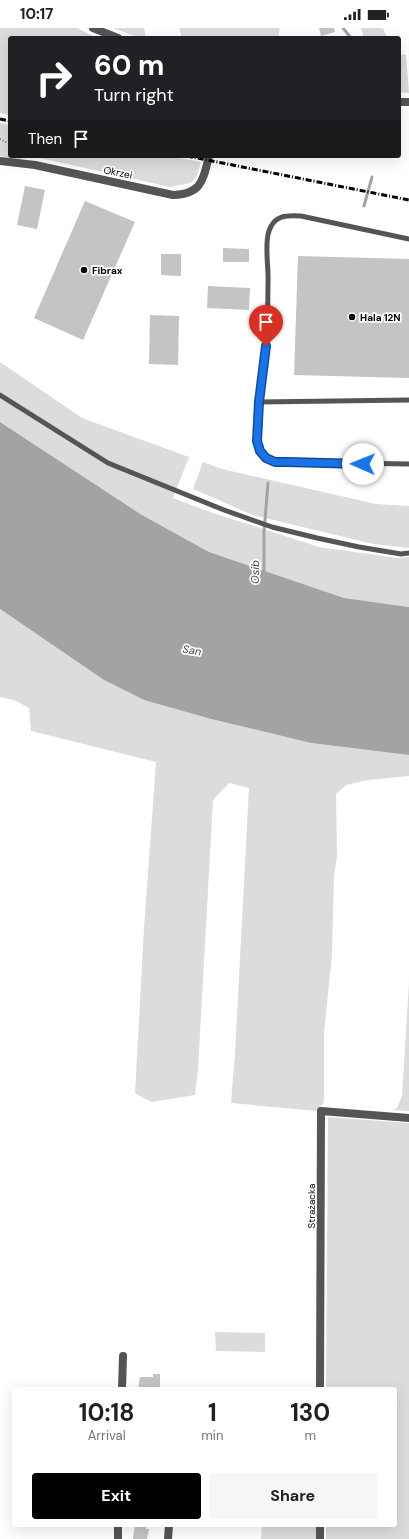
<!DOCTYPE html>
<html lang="en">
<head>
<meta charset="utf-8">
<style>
	body { margin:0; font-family:"DM Sans",sans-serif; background:#f6f6f6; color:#202124; height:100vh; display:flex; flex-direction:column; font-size:15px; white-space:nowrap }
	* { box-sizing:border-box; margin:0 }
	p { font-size:13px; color:#757577 }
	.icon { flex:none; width:22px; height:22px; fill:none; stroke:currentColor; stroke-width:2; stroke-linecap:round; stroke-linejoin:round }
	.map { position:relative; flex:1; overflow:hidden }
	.panel { position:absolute; left:12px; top:1359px; width:385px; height:140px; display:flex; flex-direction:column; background:#fff; border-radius:4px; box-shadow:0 4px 16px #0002 }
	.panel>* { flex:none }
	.hud { position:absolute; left:8px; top:8px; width:393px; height:122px; border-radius:4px; box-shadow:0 4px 16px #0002; background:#202124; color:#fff; overflow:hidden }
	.pin { position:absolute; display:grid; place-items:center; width:34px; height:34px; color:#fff; margin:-41px -17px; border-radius:50% 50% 50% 0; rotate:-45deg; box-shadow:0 0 4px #0007 }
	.pin .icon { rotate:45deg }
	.me { position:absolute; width:44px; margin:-22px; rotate:271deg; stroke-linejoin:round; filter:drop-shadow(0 0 3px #0008) }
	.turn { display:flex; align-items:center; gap:14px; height:84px; padding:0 20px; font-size:18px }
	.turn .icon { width:52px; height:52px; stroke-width:2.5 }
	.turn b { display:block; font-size:28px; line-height:34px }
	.then { display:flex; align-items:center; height:38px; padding:0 20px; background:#0003; gap:8px; font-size:15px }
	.eta { display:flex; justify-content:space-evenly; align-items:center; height:68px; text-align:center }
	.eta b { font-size:24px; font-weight:700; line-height:28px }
	.cta { display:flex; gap:8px; margin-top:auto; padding:8px 20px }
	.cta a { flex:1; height:46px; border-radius:4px; background:#000; color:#fff; font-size:16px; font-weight:700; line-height:46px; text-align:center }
	.cta a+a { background:#f6f6f6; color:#202124 }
	.status { display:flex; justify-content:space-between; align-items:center; height:28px; padding:0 20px; background:#fff; direction:ltr }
	.status svg { height:11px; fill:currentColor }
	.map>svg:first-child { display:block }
	.green { fill:#dcdcdc }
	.water { fill:#a3a3a3 }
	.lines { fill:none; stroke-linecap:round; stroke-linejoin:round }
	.stream { stroke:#a3a3a3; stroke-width:3 }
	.building { fill:#c4c4c4 }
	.path { stroke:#777; stroke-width:2; stroke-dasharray:1 2; stroke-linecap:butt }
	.service { stroke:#555; stroke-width:5 }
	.minor { stroke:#555; stroke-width:8 }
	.rail { stroke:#000; stroke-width:3; stroke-dasharray:6 2 1 2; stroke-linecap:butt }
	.route-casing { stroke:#114b97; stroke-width:10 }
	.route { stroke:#1a73e8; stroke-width:7 }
	.poi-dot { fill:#000; stroke:#fff; stroke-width:1.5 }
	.labels { text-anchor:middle; stroke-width:3.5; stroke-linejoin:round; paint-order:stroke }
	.street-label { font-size:10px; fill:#000; stroke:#fff }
	.poi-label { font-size:10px; font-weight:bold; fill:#000; stroke:#fff; text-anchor:start }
	.water-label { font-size:11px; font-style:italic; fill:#444; stroke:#fff }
</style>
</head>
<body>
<div class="status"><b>10:17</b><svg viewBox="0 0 49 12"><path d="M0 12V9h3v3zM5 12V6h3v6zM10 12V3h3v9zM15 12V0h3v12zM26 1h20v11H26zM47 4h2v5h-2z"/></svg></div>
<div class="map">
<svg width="409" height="1511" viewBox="0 0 409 1511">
	<rect width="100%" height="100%" fill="#fff"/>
	<g class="green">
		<path d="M0 0H77L97 10H10V87L0 85Z"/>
		<path d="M113 0H144L146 10H140Z"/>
		<path d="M179 0H280L278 10H182Z"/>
		<path d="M361 0H383L387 10H364Z"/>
		<path d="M406 26 409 65 399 64V27Z"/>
		<path d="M0 95 10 97V128H28L17 132 0 128Z"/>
		<path d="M31 128H168L201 134 196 150 190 155 170 159Z"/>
		<path d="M0 334 82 390 189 429 173 470 207 483 319 519 398 530 409 529V579L344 570 209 524 142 487 0 394Z"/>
		<path d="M203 434 222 441 376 476 409 478V520L373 516 253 487 193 461Z"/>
		<path d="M0 581 104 652 144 672 211 691 311 715 409 727V748L368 752 346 757 336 766 337 828 334 848 332 927 324 1005V1074L317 1083 231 1075 235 1025 249 760 229 755 213 772 198 1041 195 1067 151 1074 135 1065 144 900 156 734 31 703 29 680 14 672 0 669Z"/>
		<path d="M409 954V1083L393 1082 397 1080 402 1068Z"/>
		<path d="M328 1089 409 1095V1511H326V1497H395V1361H326Z"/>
		<path d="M215 1304 265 1305V1324L216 1323Z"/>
		<path d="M262 1497H317V1511H261Z"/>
	</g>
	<path class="water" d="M0 394 142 487 209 524 344 570 409 579V727L311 715 211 691 144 672 104 652 0 581Z"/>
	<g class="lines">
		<g class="stream">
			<path d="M343 0 351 10"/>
			<path d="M364 178 372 149"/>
			<path d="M264 545V504L268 455"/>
		</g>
	</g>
	<g class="building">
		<path d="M319 0H334L335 4 321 8Z"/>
		<path d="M25 158 45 162 37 201 17 197Z"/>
		<path d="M85 173 135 194 83 312 34 290Z"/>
		<path d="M223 220 249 221V234H223Z"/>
		<path d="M161 226H181V248L161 247Z"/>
		<path d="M298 228 409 231V350L294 347Z"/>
		<path d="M208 258 250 260 249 282 207 280Z"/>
		<path d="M150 287 179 288 178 337 149 336Z"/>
		<path d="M153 1346H160V1361H138L140 1349H153Z"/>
		<path d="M135 1497H146V1501H149L147 1511H133Z"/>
	</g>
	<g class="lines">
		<path class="path" d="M0 111 10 116"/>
		<g class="service">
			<path d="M409 211 301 188C287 187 274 187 269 203 264 216 269 240 268 255 268 295 266 334 259 374L409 372"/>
			<path d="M0 367 108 435 224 482 272 499 317 510 359 519 401 526 409 525"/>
			<path d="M259 374C258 390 251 418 265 430 271 434 280 434 287 434L409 436"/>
		</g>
		<g class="minor">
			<path d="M93 0 118 10"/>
			<path d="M399 74H409"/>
			<path d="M0 133 35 137 173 167C202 166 203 152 209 128"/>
			<path d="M122 1361 123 1328"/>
			<path d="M320 1361 321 1083 409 1090"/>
			<path d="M118 1511V1497"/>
			<path d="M168 1511 169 1497"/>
			<path d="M320 1511V1497"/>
		</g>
		<g class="rail">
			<path d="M0 91 10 93"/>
			<path d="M187 128 409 172"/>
		</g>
	</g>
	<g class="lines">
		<defs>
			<path id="route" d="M266 318 259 374 257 413 260 423 266 430 275 434H287L363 436"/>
		</defs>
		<use href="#route" class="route-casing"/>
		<use href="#route" class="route"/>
	</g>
	<g class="poi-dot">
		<circle cx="84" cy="242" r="4"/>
		<circle cx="352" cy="289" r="4"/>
	</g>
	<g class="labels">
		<g class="street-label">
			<text transform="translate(118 144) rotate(11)" y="4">Okrzei</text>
			<text transform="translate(311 1178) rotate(-90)" y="4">Strażacka</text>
		</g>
		<g class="poi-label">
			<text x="92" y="246">Fibrax</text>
			<text x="360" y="293">Hala 12N</text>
		</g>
		<g class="water-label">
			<text transform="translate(255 544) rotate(-89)" y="4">Osib</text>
			<text transform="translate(192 622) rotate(9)" y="4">San</text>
		</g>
	</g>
</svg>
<div class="pin" style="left:266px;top:318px;background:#d93025"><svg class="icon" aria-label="arrive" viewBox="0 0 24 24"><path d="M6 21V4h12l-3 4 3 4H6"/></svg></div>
<svg class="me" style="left:363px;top:436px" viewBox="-20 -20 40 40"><circle r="19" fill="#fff"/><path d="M0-13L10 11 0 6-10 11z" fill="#1a73e8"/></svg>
<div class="hud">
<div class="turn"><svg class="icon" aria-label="right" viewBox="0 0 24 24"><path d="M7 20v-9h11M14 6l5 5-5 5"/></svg><div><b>60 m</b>Turn right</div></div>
<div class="then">Then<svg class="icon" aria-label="arrive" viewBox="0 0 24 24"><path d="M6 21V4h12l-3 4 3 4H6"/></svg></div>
</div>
<section class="panel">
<div class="eta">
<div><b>10:18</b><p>Arrival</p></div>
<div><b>1</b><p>min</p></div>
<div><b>130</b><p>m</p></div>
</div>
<div class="cta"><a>Exit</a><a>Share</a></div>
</section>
</div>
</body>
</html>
